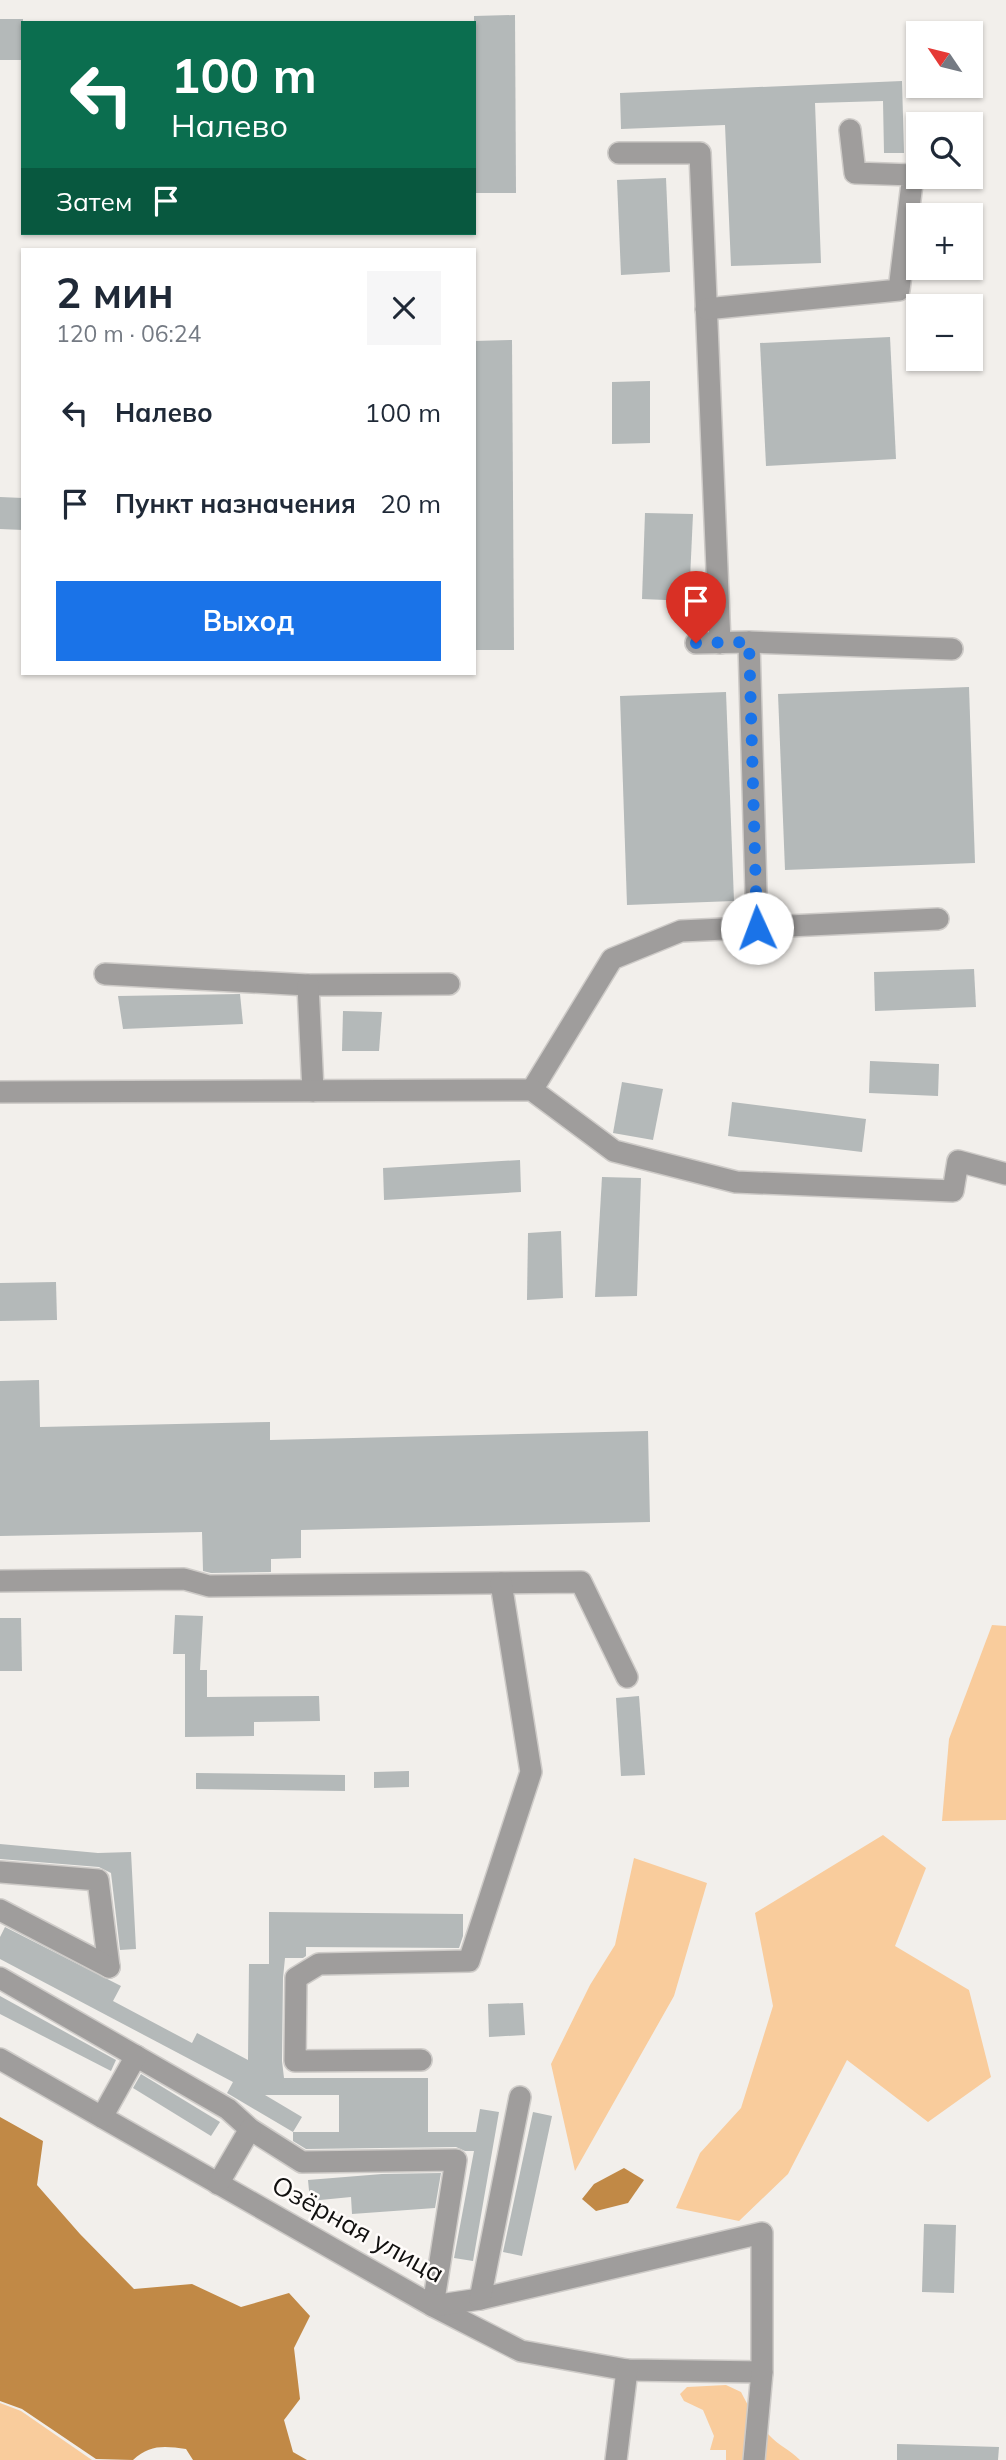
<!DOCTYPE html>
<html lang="ru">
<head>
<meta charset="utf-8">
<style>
	body { margin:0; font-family:Mulish,sans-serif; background:#f6f6f7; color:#1f2937; height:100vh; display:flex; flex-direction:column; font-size:26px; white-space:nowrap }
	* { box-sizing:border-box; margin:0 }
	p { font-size:23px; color:#747a83 }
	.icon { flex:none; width:38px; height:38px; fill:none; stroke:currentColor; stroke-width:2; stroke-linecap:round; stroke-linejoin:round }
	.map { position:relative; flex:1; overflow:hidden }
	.drawer { position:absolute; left:21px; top:248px; width:455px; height:427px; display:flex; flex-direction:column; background:#fff; border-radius:0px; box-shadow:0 2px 5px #0004 }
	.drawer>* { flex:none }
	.banner { position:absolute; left:21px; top:21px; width:455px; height:214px; border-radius:0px; box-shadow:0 2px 5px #0004; background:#0b6e4f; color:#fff; overflow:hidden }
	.needle { width:46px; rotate:305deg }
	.controls { position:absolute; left:906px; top:21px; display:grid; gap:14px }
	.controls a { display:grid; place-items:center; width:77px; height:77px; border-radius:0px; background:#fff; box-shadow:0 2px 5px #0004; font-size:35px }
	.pin { position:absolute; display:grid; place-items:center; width:60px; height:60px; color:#fff; margin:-72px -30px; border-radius:50% 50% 50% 0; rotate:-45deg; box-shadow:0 0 7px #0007 }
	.pin .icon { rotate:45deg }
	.me { position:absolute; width:77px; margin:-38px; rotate:358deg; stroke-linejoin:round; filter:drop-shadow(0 0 5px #0008) }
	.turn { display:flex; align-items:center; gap:24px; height:147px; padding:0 35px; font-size:32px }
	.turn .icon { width:91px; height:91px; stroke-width:2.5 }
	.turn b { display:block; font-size:49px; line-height:60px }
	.then { display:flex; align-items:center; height:66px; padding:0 35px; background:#0003; gap:14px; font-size:26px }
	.round { display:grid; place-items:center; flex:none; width:74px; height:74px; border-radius:0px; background:#f6f6f7 }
	.summary { display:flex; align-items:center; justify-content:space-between; height:119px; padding:0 35px }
	h1 { font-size:42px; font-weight:700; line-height:52px }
	.primary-button { display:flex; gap:14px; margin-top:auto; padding:14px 35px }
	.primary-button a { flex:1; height:80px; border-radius:0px; background:#1a73e8; color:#fff; font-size:28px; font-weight:700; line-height:80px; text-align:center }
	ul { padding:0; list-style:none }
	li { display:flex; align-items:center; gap:21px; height:91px; padding:0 35px }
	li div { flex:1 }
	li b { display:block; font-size:26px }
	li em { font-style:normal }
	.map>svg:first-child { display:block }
	.green { fill:#f9cc9c }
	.water { fill:#c18946 }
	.building { fill:#b4b9b9; fill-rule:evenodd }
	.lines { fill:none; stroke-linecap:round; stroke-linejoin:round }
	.minor-casing { stroke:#cecbc8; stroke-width:24 }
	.minor { stroke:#9f9d9c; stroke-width:21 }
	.route { stroke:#1a73e8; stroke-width:12; stroke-dasharray:0 21.6 }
	.labels { text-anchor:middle; stroke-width:5; stroke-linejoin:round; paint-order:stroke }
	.street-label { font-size:26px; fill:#11100f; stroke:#fffcfa }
</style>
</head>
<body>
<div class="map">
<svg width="1006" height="2460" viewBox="0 0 1006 2460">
	<rect width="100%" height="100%" fill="#f2efeb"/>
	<g class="green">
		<path d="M992 1625 1006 1626V1820L942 1821 949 1739Z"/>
		<path d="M883 1835 926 1868 895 1946 969 1990 991 2077 928 2122 847 2060 788 2174 739 2221 676 2208 700 2153 741 2108 773 2006 755 1913Z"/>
		<path d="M634 1858 707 1883 674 1996 575 2171 551 2064 590 1985 615 1945Z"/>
		<path d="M726 2385 741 2392C749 2407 756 2423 769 2435 778 2445 790 2450 800 2460H726V2450H710L714 2436 703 2410 684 2401 680 2394 687 2387Z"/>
		<path d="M0 2403 21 2411 92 2460H0Z"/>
	</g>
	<g class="water">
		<path d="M0 2117 43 2141 37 2185 80 2234 134 2289 192 2284 241 2307 289 2293 310 2316 294 2348 300 2399 284 2420 293 2452 307 2460H193L186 2449C165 2446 150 2444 133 2460L96 2459 22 2409 0 2401Z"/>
		<path d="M624 2168 644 2180 628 2203 596 2211 582 2199 594 2184Z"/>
	</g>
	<g class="building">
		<path d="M515 15 516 193H474V16Z"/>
		<rect x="0" y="19" width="23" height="41"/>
		<path d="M902 81 904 153H884L883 101 815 103 821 263 731 266 725 125 621 129 620 93Z"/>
		<path d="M666 178 670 272 621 275 617 180Z"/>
		<path d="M890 337 896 459 766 466 760 343Z"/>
		<path d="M512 340 514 650H474V341Z"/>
		<path d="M650 381V443L612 444V382Z"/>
		<path d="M0 497 23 498V530L0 529Z"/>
		<path d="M645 513 693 514 689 601 642 599Z"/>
		<path d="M969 687 975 863 785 870 778 694Z"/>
		<path d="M726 692 734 901 627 905 620 696Z"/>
		<path d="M974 969 976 1007 875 1011 874 972Z"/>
		<path d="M240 994 243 1024 123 1029 118 996Z"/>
		<path d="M343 1011 382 1012 379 1051H342Z"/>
		<path d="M870 1061 939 1064 938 1096 869 1093Z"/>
		<path d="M622 1082 663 1089 653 1140 613 1133Z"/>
		<path d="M732 1102 866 1119 862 1152 728 1136Z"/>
		<path d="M520 1160 521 1192 384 1200 383 1168Z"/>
		<path d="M602 1177 641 1178 637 1296 595 1297Z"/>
		<path d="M561 1231 563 1298 527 1300 528 1233Z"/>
		<path d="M56 1282 57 1320 0 1321V1283Z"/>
		<path d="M39 1380 40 1427 270 1422V1440L648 1431 650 1522 301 1530V1558L271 1559V1572L211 1573 203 1571 202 1532 0 1536V1381Z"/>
		<path d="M175 1615 203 1616 200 1670H207V1697L319 1696 320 1721 254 1722V1736L185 1737V1654H173Z"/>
		<path d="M0 1618H21L22 1671H0Z"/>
		<path d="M639 1696 645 1775 621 1776 616 1698Z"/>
		<path d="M409 1771V1787L374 1788V1772Z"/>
		<path d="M196 1773 345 1775V1791L196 1789Z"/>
		<path d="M0 1844 98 1853 131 1852 136 1949 120 1950 111 1873 99 1867 0 1859Z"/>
		<path d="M269 1912 463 1914V1936L459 1948 306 1947V1956L303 1958H285L283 1978 282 2061 284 2078H428V2132H476L480 2109 499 2112 473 2261 454 2258 474 2151H465L456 2147 306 2149 293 2141V2132L227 2093 233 2082 0 1959V1937L5 1927 121 1986 113 2001 192 2043 197 2033 248 2060 249 1964H269ZM265 2095H339V2132H293L302 2117Z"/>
		<path d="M0 1996 116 2060 111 2071 0 2014Z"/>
		<path d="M523 2003 525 2035 489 2037 488 2004Z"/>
		<path d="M141 2074 220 2122 211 2136 133 2088Z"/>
		<path d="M533 2112 552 2116 522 2256 503 2252Z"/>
		<path d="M441 2173 435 2208 352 2214 351 2197 310 2201 308 2180 382 2174Z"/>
		<path d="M924 2224 956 2225 954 2293 922 2292Z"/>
		<path d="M897 2444 999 2447 998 2460H897Z"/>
	</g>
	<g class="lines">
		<defs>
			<g id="minor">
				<path d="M619 153H700L720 643"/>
				<path d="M706 309 899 290 913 175 855 173 850 130"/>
				<path d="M749 642 757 928"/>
				<path d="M696 643 749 642 952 649"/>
				<path d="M105 974 308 985 449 984"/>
				<path d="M308 985 313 1091"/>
				<path d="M532 1090 612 959 681 931 938 919"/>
				<path d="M0 1092 532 1090 614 1151 736 1182 953 1191 958 1161 1006 1174"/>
				<path d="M0 1581 184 1579 209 1586 581 1582 627 1677"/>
				<path d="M0 1872 98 1880 109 1967"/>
				<path d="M0 1910 109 1967"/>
				<path d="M0 1978 228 2109 250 2129 302 2162 456 2160 433 2306 521 2351 627 2370 762 2372"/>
				<path d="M0 2059 433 2306 480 2299 762 2233V2372L754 2460"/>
				<path d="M421 2060 295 2061 296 1978 319 1964 469 1961 531 1772 501 1583"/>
				<path d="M102 2117 136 2056"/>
				<path d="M218 2184 250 2129"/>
				<path d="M480 2299 520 2097"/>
				<path d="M616 2460 627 2370"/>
			</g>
		</defs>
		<use href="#minor" class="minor-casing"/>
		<use href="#minor" class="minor"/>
	</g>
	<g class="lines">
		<path class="route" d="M696 643 749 642 757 928"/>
	</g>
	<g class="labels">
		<g class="street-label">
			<text transform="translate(358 2229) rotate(29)" y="9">Озёрная улица</text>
		</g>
	</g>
</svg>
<div class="controls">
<a><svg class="needle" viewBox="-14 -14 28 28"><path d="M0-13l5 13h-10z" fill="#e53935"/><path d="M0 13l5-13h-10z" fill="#747a83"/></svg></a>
<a><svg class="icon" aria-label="search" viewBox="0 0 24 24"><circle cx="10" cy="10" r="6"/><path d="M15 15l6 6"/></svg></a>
<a>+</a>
<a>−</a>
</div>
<div class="pin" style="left:696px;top:643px;background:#d93025"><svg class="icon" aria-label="arrive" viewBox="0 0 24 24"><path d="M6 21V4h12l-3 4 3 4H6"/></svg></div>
<svg class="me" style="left:757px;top:928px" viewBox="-20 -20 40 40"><circle r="19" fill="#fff"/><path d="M0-13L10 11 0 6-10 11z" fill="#1a73e8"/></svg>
<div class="banner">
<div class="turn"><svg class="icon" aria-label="left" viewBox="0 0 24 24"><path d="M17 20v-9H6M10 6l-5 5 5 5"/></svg><div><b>100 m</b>Налево</div></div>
<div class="then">Затем<svg class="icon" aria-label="arrive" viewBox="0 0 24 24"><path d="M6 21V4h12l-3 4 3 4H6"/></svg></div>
</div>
<section class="drawer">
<div class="summary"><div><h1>2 мин</h1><p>120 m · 06:24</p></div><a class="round"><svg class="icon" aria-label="close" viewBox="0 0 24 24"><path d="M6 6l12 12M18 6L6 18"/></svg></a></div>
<ul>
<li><svg class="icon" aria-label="left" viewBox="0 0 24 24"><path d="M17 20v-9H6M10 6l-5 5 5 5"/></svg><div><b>Налево</b></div><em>100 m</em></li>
<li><svg class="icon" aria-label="arrive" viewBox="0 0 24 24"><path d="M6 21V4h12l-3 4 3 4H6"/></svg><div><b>Пункт назначения</b></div><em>20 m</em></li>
</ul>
<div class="primary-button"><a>Выход</a></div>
</section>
</div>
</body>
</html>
